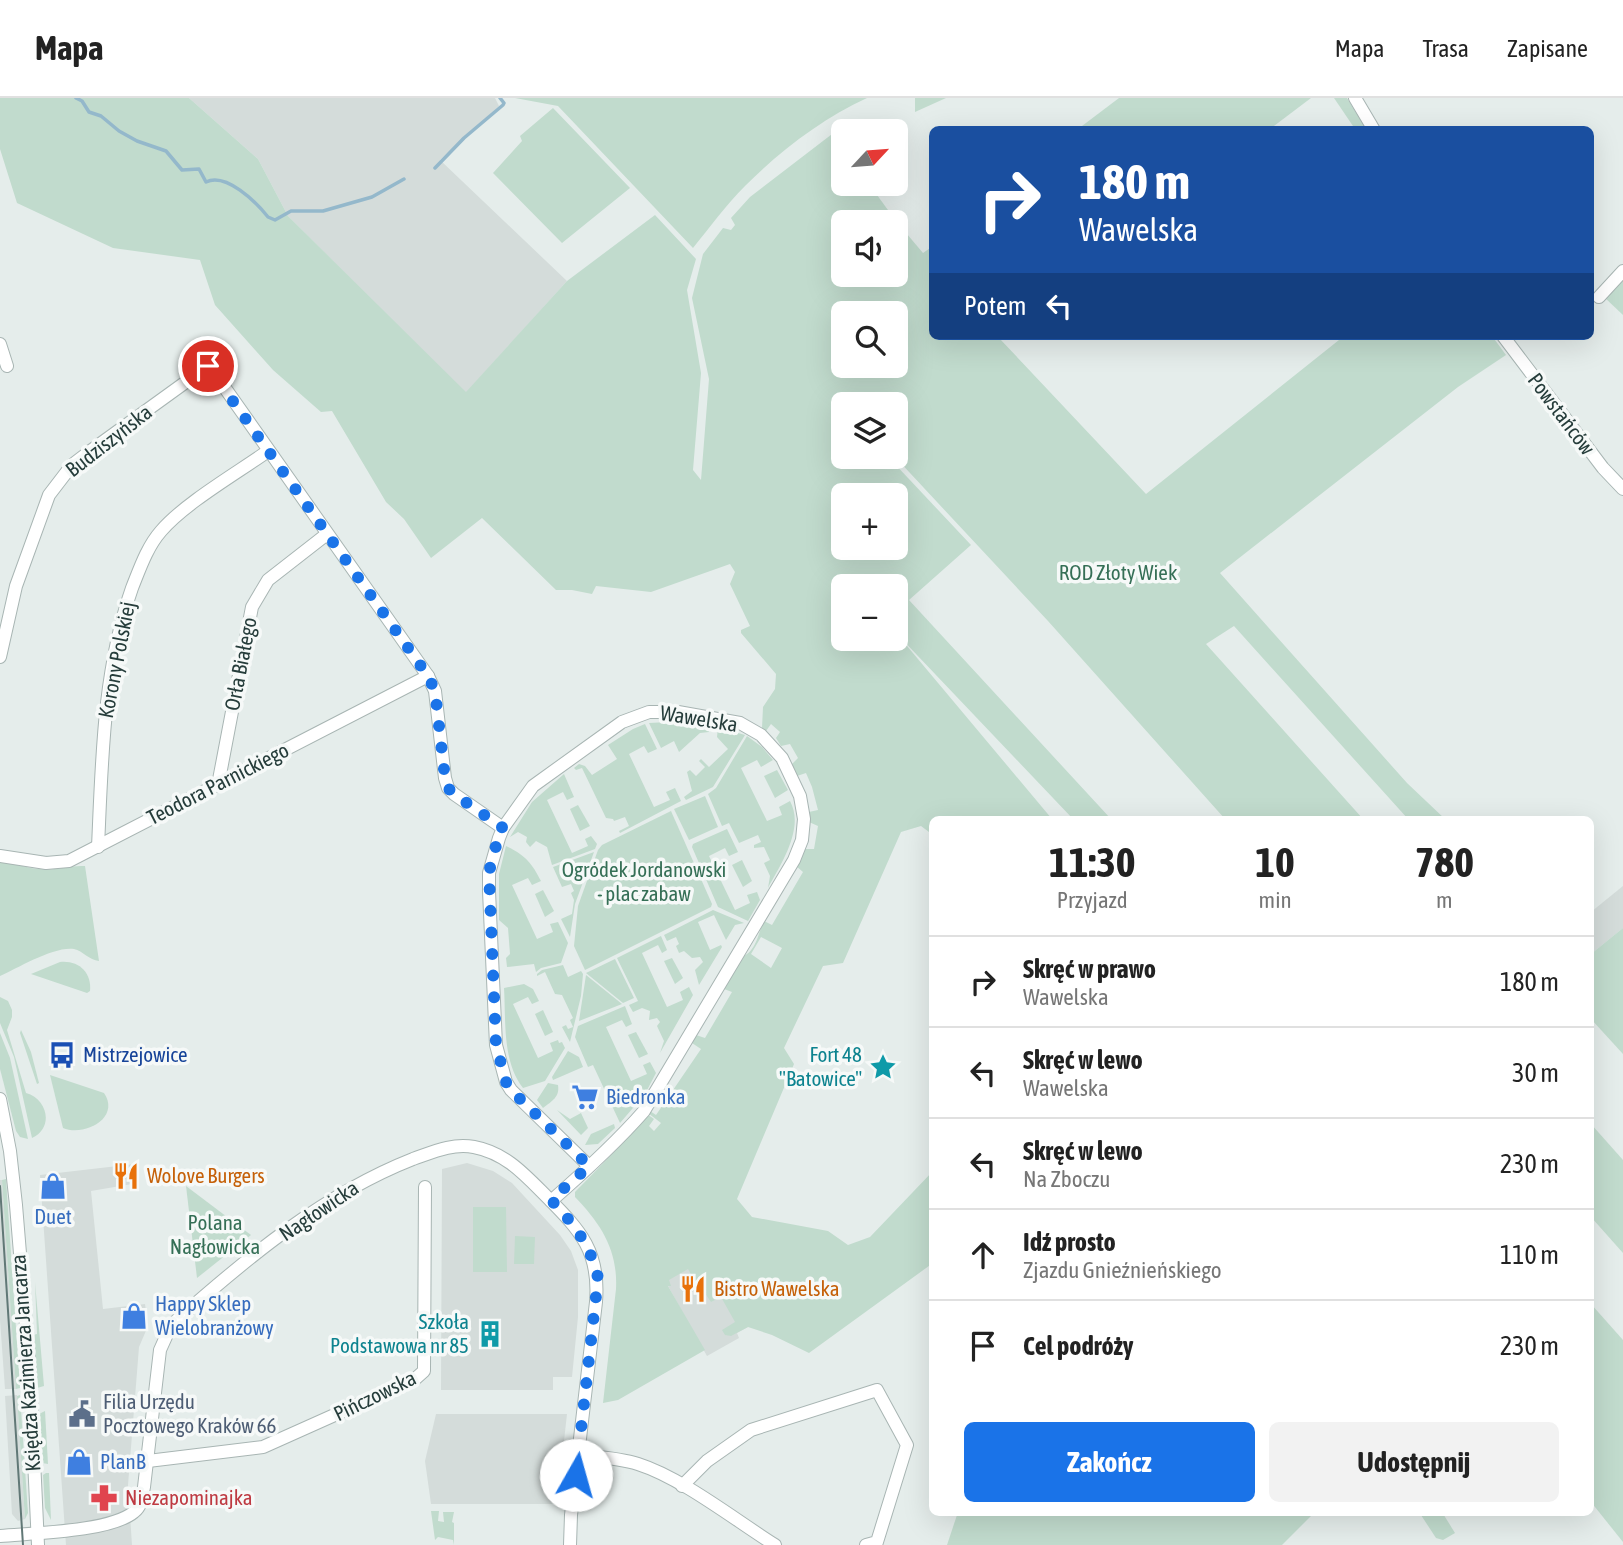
<!DOCTYPE html>
<html lang="pl">
<head>
<meta charset="utf-8">
<style>
	body { margin:0; font-family:"Asap Condensed",sans-serif; background:#f2f2f2; color:#222; height:100vh; display:flex; flex-direction:column; font-size:26px; white-space:nowrap }
	* { box-sizing:border-box; margin:0 }
	p { font-size:23px; color:#767676 }
	.icon { flex:none; width:38px; height:38px; fill:none; stroke:currentColor; stroke-width:2; stroke-linecap:round; stroke-linejoin:round }
	.map { position:relative; flex:1; overflow:hidden }
	.sheet { position:absolute; left:929px; top:718px; width:665px; height:700px; display:flex; flex-direction:column; background:#fff; border-radius:10px; box-shadow:0 7px 28px #0002 }
	.sheet>* { flex:none }
	.top-card { position:absolute; left:929px; top:28px; width:665px; height:214px; border-radius:10px; box-shadow:0 7px 28px #0002; background:#1a4fa0; color:#fff; overflow:hidden }
	.needle { width:46px; rotate:64deg }
	.tools { position:absolute; left:831px; top:21px; display:grid; gap:14px }
	.tools a { display:grid; place-items:center; width:77px; height:77px; border-radius:10px; background:#fff; box-shadow:0 7px 28px #0002; font-size:35px }
	.pin { position:absolute; display:grid; place-items:center; width:60px; height:60px; color:#fff; margin:-30px; border:4px solid #fff; border-radius:50%; box-shadow:0 2px 7px #0007 }
	.me { position:absolute; width:77px; margin:-38px; rotate:7deg; stroke-linejoin:round; filter:drop-shadow(0 0 5px #0008) }
	.turn { display:flex; align-items:center; gap:24px; height:147px; padding:0 35px; font-size:32px }
	.turn .icon { width:91px; height:91px; stroke-width:2.5 }
	.turn b { display:block; font-size:49px; line-height:60px }
	.then { display:flex; align-items:center; height:66px; padding:0 35px; background:#0003; gap:14px; font-size:26px }
	.eta { display:flex; justify-content:space-evenly; align-items:center; height:119px; text-align:center }
	.eta b { font-size:42px; font-weight:700; line-height:49px }
	.cta { display:flex; gap:14px; margin-top:auto; padding:14px 35px }
	.cta a { flex:1; height:80px; border-radius:10px; background:#1a73e8; color:#fff; font-size:28px; font-weight:700; line-height:80px; text-align:center }
	.cta a+a { background:#f2f2f2; color:#222 }
	ul { padding:0; list-style:none }
	li { display:flex; align-items:center; gap:21px; height:91px; padding:0 35px; border-top:2px solid #e0e0e0 }
	li div { flex:1 }
	li b { display:block; font-size:26px }
	li em { font-style:normal }
	header { display:flex; align-items:center; gap:42px; box-sizing:border-box; height:98px; padding:0 35px; background:#fff; border-bottom:2px solid #e0e0e0 }
	header strong { font-size:33px }
	nav { display:flex; gap:38px; margin-inline-start:auto; font-size:24px }
	.map>svg:first-child { display:block }
	.built { fill:#d4dcda }
	.green { fill:#c1dbcd; fill-rule:evenodd }
	.lines { fill:none; stroke-linecap:round; stroke-linejoin:round }
	.stream { stroke:#94b8cb; stroke-width:3.5 }
	.minor-casing { stroke:#a8b5b3; stroke-width:14 }
	.minor { stroke:#fff; stroke-width:12 }
	.tram { stroke:#617876; stroke-width:2 }
	.route { stroke:#1a73e8; stroke-width:12; stroke-dasharray:0 21.6 }
	.labels { text-anchor:middle; stroke-width:7; stroke-linejoin:round; paint-order:stroke }
	.street-label { font-size:21px; fill:#263d3b; stroke:#f6f9f8 }
	.park-label { font-size:21px; fill:#356f56; stroke:#f6f9f8 }
	.transit-label { font-size:21px; fill:#164399; stroke:#f6f9f8; text-anchor:start }
	.culture-label { font-size:21px; fill:#0d838f; stroke:#f6f9f8; text-anchor:end }
	.shop-label { font-size:21px; fill:#366cbe; stroke:#f6f9f8; text-anchor:start }
	.food-label { font-size:21px; fill:#c56008; stroke:#f6f9f8; text-anchor:start }
	.service-label { font-size:21px; fill:#4e5e75; stroke:#f6f9f8; text-anchor:start }
	.health-label { font-size:21px; fill:#be3a42; stroke:#f6f9f8; text-anchor:start }
</style>
</head>
<body>
<header>
<strong>Mapa</strong>
<nav><a>Mapa</a><a>Trasa</a><a>Zapisane</a></nav>
</header>
<div class="map">
<svg width="1623" height="1447" viewBox="0 0 1623 1447">
	<rect width="100%" height="100%" fill="#e5edeb"/>
	<g class="built">
		<path d="M189 0H495L499 8 440 62 567 183 466 295 288 118 258 61Z"/>
		<path d="M1623 788V830L1591 856V814Z"/>
		<path d="M467 1065 493 1073 512 1085 560 1137 571 1153 578 1172V1219L572 1279H553V1292H441L442 1071Z"/>
		<path d="M135 1066 138 1085 91 1093 103 1211 145 1206 148 1228 139 1249 128 1387 132 1447H66L40 1077Z"/>
		<path d="M0 1082H2L16 1291H5L0 1222Z"/>
		<path d="M681 1166 722 1191 748 1229 737 1235 739 1240 707 1258 667 1186V1175Z"/>
		<path d="M17 1297 25 1421 18 1423 12 1416 5 1298Z"/>
		<path d="M436 1316H567L557 1406H431L425 1363Z"/>
	</g>
	<g class="green">
		<path d="M0 0H189L258 61 288 118 466 294 567 183 655 117 696 161 687 192 701 275 693 372 701 382 709 281 692 200 703 156 723 130 731 132 735 127 731 120 750 99 836 33 843 43 844 86H869L896 123 923 155 933 148V238H1004L1000 241 1146 396 1344 238H1492L1506 257 1458 289 1220 475 1407 685 1445 721H1408L1234 528 1206 546 1363 721H1225L1048 523 896 360 893 364 971 447 909 502 1111 721H1073L897 536 1052 721H933V737L921 728 901 734 843 865 823 868 784 950 794 966 737 1101 752 1119 828 1133 848 1147 870 1139 933 1073V1165L809 1255 772 1237 748 1229 731 1238 725 1237 722 1232 735 1224 721 1199 711 1204 702 1191 700 1192 688 1171 669 1182 671 1188H668L705 1252 618 1302 603 1305 616 1191C618 1152 601 1126 575 1099V1094L623 1045 626 1038 647 1016 654 1021 649 1028 654 1033 661 1025 648 1015 650 1013 656 1017 701 951 692 945 696 937 705 940 732 894 724 891 744 858C757 851 758 835 764 823L772 827 803 774 796 768 805 751H814L818 728 809 724V714L818 712 812 689 806 675 797 678 792 666 798 660 790 646 781 648 776 640 780 634 771 626 766 633 762 630 763 609 775 591 776 576 741 535V532L750 528 730 486 735 474 730 466 651 494 596 488 592 496 572 492H556L482 420 431 460 404 421 386 404 332 313 321 314 273 272 215 207 200 162 113 150 17 105 0 51ZM844 124H896V177H844ZM844 215H896V268H844ZM844 306H896V359H844ZM844 397H896V450H844ZM844 488H896V541H862L853 548 847 547 856 541H844ZM761 839 782 850 771 870 751 856Z"/>
		<path d="M515 0H867C823 20 780 53 745 88 726 107 710 129 693 150L558 8Z"/>
		<path d="M915 0H946L915 14Z"/>
		<path d="M1119 0H1311L1270 31H1078Z"/>
		<path d="M1334 0H1347L1366 31H1355Z"/>
		<path d="M553 10 630 90 562 145 493 75 522 43 520 38Z"/>
		<path d="M1623 179V217L1604 199Z"/>
		<path d="M668 624 709 628V634L700 635 679 654 674 643 661 650 649 625Z"/>
		<path d="M645 626 657 651 648 655 644 648 629 656 654 709 670 702 666 694 675 690 681 703 620 735 619 733 629 728 625 719 614 723 613 721 606 720 582 670 576 672 574 670 579 666 585 668 592 677 617 661 608 647 633 631Z"/>
		<path d="M718 629 745 637 713 689 686 702 684 699 692 693 687 674 690 672 696 678 705 669 699 663 701 661 709 669 728 651 717 639Z"/>
		<path d="M747 638 762 649 773 662 761 669 757 662 741 670 767 723 782 717 779 709 790 703C805 730 781 766 768 790L770 778 764 765 770 762 764 749 754 750V747L761 744 758 737 739 745 729 725 722 728 708 696 716 690Z"/>
		<path d="M777 672 788 692 775 700 764 678Z"/>
		<path d="M564 676 574 699 567 702 563 694 547 702 572 755 588 748 585 741 591 738 597 746 595 751 552 767 547 749 536 743 530 749 526 744 527 739 518 734 510 739 532 704Z"/>
		<path d="M705 698 718 729 689 742 674 711Z"/>
		<path d="M578 707 590 728 580 733 570 711Z"/>
		<path d="M671 713 712 806 711 809 585 872 574 848 578 808 598 752 602 747Z"/>
		<path d="M727 731 738 754 729 758 725 750 709 758 735 812 750 805 747 797 757 794 760 802 748 823 718 809 692 749 693 746Z"/>
		<path d="M506 748C525 757 532 765 541 783L532 787 528 780 512 787 537 841 553 834 550 826 558 824 568 845 561 865 541 870 536 874 534 866 507 869 506 860 510 856 508 830 499 822V776Z"/>
		<path d="M594 754 575 806 570 839 561 821 572 816 574 802 571 795 574 793 571 786 562 789 553 769Z"/>
		<path d="M742 762 752 783 743 789 732 767Z"/>
		<path d="M0 764C14 765 26 770 39 771 55 773 69 767 85 768L99 863C89 862 83 853 74 851 54 848 18 870 0 878Z"/>
		<path d="M543 792 554 813 545 819 535 796Z"/>
		<path d="M713 812 744 825 735 827 726 842 714 817 698 824 710 852 721 847 722 849 699 887 695 872 703 864 700 859 692 860 684 853 679 855 676 848 679 846 676 839 667 843 664 837Z"/>
		<path d="M1623 830V956L1591 921V856Z"/>
		<path d="M661 838 667 852 662 855 658 847 642 855 667 909 683 902 680 894 689 889 693 897 660 955 664 943 657 928 660 924 657 920 649 922 650 913 642 910 633 914 629 907 638 903 617 860Z"/>
		<path d="M672 860 683 880 675 886 664 863Z"/>
		<path d="M615 861 634 900 623 905 586 875Z"/>
		<path d="M60 864C78 862 92 874 90 893L87 895 31 876Z"/>
		<path d="M563 867 568 879 581 873 583 876 581 898 570 944 562 929 566 927 568 931 573 929 570 922 573 920 562 897 555 896 545 874 537 878V876L542 872Z"/>
		<path d="M586 877 622 906 579 923Z"/>
		<path d="M524 886 533 891 539 903 532 906 528 899 513 906 538 960 553 953 550 945 558 942 559 945 562 944 565 950 545 983 523 990C502 963 506 923 504 890Z"/>
		<path d="M0 899 8 903 12 912V919L7 932 26 995C48 1001 54 1030 32 1040L14 959 0 925Z"/>
		<path d="M625 908 632 926 626 929 622 922 606 929 631 983 647 976 643 967 650 964 656 975 645 996 620 1025 593 967 588 969 575 939 578 928Z"/>
		<path d="M543 912 553 934 545 938 535 916Z"/>
		<path d="M21 932 31 954 39 985 37 986 20 935Z"/>
		<path d="M636 934 648 956 639 960 628 937Z"/>
		<path d="M0 935 10 960 28 1041 20 1039 16 1033 0 971Z"/>
		<path d="M568 953 579 959 583 969 553 982 552 979Z"/>
		<path d="M50 977 104 995C121 1020 84 1039 63 1030Z"/>
		<path d="M548 985 558 987C560 999 552 1003 543 1010L537 1002Z"/>
		<path d="M557 1012 570 1021 581 1015 588 1030 581 1037Z"/>
		<path d="M614 1026 615 1030 598 1046 585 1047 591 1036Z"/>
		<path d="M1591 1026 1623 1062V1155L1591 1119Z"/>
		<path d="M6 1081 20 1290 16 1291 2 1082Z"/>
		<path d="M186 1088 251 1137 197 1180Z"/>
		<path d="M473 1109H506L507 1174H473Z"/>
		<path d="M515 1138 535 1139 534 1166H514Z"/>
		<path d="M35 1184 44 1288 37 1290 33 1237 37 1236Z"/>
		<path d="M1591 1206 1623 1242V1444L1591 1404Z"/>
		<path d="M20 1297 28 1415 25 1421 17 1298Z"/>
		<path d="M45 1313 48 1366 42 1365 39 1316Z"/>
		<path d="M46 1375H49L51 1422 45 1410 43 1377Z"/>
		<path d="M431 1413H439L438 1423 444 1424 443 1414H454L452 1424 454 1425V1447L453 1442 438 1439 435 1442Z"/>
		<path d="M958 1414H1315L1282 1447H947Z"/>
		<path d="M1419 1414H1442L1455 1435 1443 1442 1436 1440Z"/>
	</g>
	<g class="lines">
		<g class="stream">
			<path d="M76 0 82 3 89 14 101 18 119 33 137 43 166 53 182 72 199 71 206 84C226 74 256 104 268 119L275 122 291 113H323L372 99 404 81"/>
			<path d="M435 70 464 40 503 7 504 5 500 0"/>
		</g>
		<defs>
			<g id="minor">
				<path d="M1355 0 1374 32"/>
				<path d="M1599 199 1623 173"/>
				<path d="M1503 238 1603 370 1623 391"/>
				<path d="M0 246 7 268"/>
				<path d="M201 256 428 578 435 593 445 680 448 690 454 696 503 730"/>
				<path d="M0 559 16 488 49 397 72 367 89 354 208 268"/>
				<path d="M218 687 252 509 268 482 327 436"/>
				<path d="M98 749C102 661 103 573 132 490 140 470 147 449 161 433 185 405 237 375 268 353"/>
				<path d="M0 758 46 765 69 763 428 578"/>
				<path d="M0 1001 10 1053 16 1107 30 1276 38 1447"/>
				<path d="M551 1103C583 1075 616 1045 644 1013L794 762 802 742 804 721 800 698 782 660 761 637 740 625 678 614H649L622 624 533 688 503 730 499 740 489 775V793L496 947 506 984 511 992 589 1068"/>
				<path d="M579 1357C598 1359 619 1360 638 1366 682 1380 735 1422 775 1447"/>
				<path d="M148 1363 263 1349 415 1281 424 1273 425 1089"/>
				<path d="M682 1388 707 1363 751 1332 877 1292 907 1347 877 1444 866 1447"/>
				<path d="M0 1438C32 1435 110 1434 134 1414 142 1408 142 1398 144 1389L160 1252 169 1232 177 1222C248 1159 324 1096 413 1061 433 1054 452 1045 474 1049 506 1055 525 1077 547 1099 581 1133 600 1154 596 1204L571 1417 570 1447"/>
			</g>
		</defs>
		<use href="#minor" class="minor-casing"/>
		<use href="#minor" class="minor"/>
		<path class="tram" d="M0 1088 23 1447"/>
	</g>
	<g class="lines">
		<path class="route" d="M208 268 428 578 435 593 445 680 448 690 454 696 503 730 493 756 489 775 496 947 506 984 511 992 589 1068 551 1102C574 1126 591 1148 598 1180L576 1377"/>
	</g>
	<defs>
		<symbol id="bus-bare" viewBox="-9 -9 18 18"><path d="M-5-6H5V4H4V6H2V4H-2V6H-4V4H-5ZM-3.5-4V0h7V-4ZM-3.5 1.2v1.5H-2V1.2ZM2 1.2v1.5H3.5V1.2Z" fill="#1a4fb4" stroke="#f6f9f8" stroke-width="2.5" paint-order="stroke"/></symbol>
		<symbol id="sight-bare" viewBox="-9 -9 18 18"><path d="M0-6L1.8-2.2L6-1.7L2.9 1.2L3.7 5.4L0 3.3L-3.7 5.4L-2.9 1.2L-6-1.7L-1.8-2.2Z" fill="#0f9aa8" stroke="#f6f9f8" stroke-width="2.5" paint-order="stroke"/></symbol>
		<symbol id="supermarket-bare" viewBox="-9 -9 18 18"><path d="M-6-5.5h2.5l.6 2H6L4.5 2H-2.5L-4.4-4H-6ZM-1.5 3.2a1.3 1.3 0 1 0 .1 0ZM3 3.2a1.3 1.3 0 1 0 .1 0Z" fill="#3f7fe0" stroke="#f6f9f8" stroke-width="2.5" paint-order="stroke"/></symbol>
		<symbol id="restaurant-bare" viewBox="-9 -9 18 18"><path d="M-5-6h1v4h1v-4h1v4h1v-4h1v5L-1.5 .5V6h-2V.5L-5-1ZM5-6V6H3V1.5H1.5Q1.5-4 5-6Z" fill="#e8710a" stroke="#f6f9f8" stroke-width="2.5" paint-order="stroke"/></symbol>
		<symbol id="shop-bare" viewBox="-9 -9 18 18"><path d="M-5-2.5h2.3a2.7 3.5 0 0 1 5.4 0H5L5.5 6h-11ZM-1.5-2.5h3a1.5 2.3 0 0 0-3 0Z" fill="#3f7fe0" stroke="#f6f9f8" stroke-width="2.5" paint-order="stroke"/></symbol>
		<symbol id="building-bare" viewBox="-9 -9 18 18"><path d="M-4-6H4V6H1V3H-1V6H-4ZM-2.5-4.3h1.7v1.8h-1.7ZM.8-4.3h1.7v1.8H.8ZM-2.5-1h1.7V.8h-1.7ZM.8-1h1.7V.8H.8Z" fill="#0f9aa8" stroke="#f6f9f8" stroke-width="2.5" paint-order="stroke"/></symbol>
		<symbol id="civic-bare" viewBox="-9 -9 18 18"><path d="M-.6-6.5H3V-4.5H.6V-3L4-1V1h2V6H-6V1h2V-1L-.6-3ZM-1.2 2.5V6h2.4V2.5Z" fill="#5c6f8a" stroke="#f6f9f8" stroke-width="2.5" paint-order="stroke"/></symbol>
		<symbol id="pharmacy-bare" viewBox="-9 -9 18 18"><path d="M-2-6h4v4h4v4h-4v4h-4v-4h-4v-4h4Z" fill="#e0444e" stroke="#f6f9f8" stroke-width="2.5" paint-order="stroke"/></symbol>
	</defs>
	<g fill-rule="evenodd">
		<use href="#bus-bare" x="43" y="938" width="38" height="38"/>
		<use href="#sight-bare" x="864" y="950" width="38" height="38"/>
		<use href="#supermarket-bare" x="566" y="980" width="38" height="38"/>
		<use href="#restaurant-bare" x="107" y="1059" width="38" height="38"/>
		<use href="#shop-bare" x="34" y="1069" width="38" height="38"/>
		<use href="#restaurant-bare" x="674" y="1172" width="38" height="38"/>
		<use href="#shop-bare" x="115" y="1199" width="38" height="38"/>
		<use href="#building-bare" x="471" y="1217" width="38" height="38"/>
		<use href="#civic-bare" x="63" y="1297" width="38" height="38"/>
		<use href="#shop-bare" x="60" y="1345" width="38" height="38"/>
		<use href="#pharmacy-bare" x="85" y="1381" width="38" height="38"/>
	</g>
	<g class="labels">
		<g class="street-label">
			<text transform="translate(1561 316) rotate(53)" y="7">Powstańców</text>
			<text transform="translate(109 343) rotate(-38)" y="7">Budziszyńska</text>
			<text transform="translate(117 562) rotate(-79)" y="7">Korony Polskiej</text>
			<text transform="translate(241 566) rotate(-79)" y="7">Orła Białego</text>
			<text transform="translate(699 621) rotate(9)" y="7">Wawelska</text>
			<text transform="translate(218 686) rotate(-27)" y="7">Teodora Parnickiego</text>
			<text transform="translate(319 1113) rotate(-34)" y="7">Nagłowicka</text>
			<text transform="translate(26 1265) rotate(-94)" y="7">Księdza Kazimierza Jancarza</text>
			<text transform="translate(375 1298) rotate(-26)" y="7">Pińczowska</text>
		</g>
		<g class="park-label">
			<text x="1118" y="482">ROD Złoty Wiek</text>
			<text x="644" y="779">Ogródek Jordanowski<tspan x="644" dy="24">- plac zabaw</tspan></text>
			<text x="215" y="1132">Polana<tspan x="215" dy="24">Nagłowicka</tspan></text>
		</g>
		<g class="transit-label">
			<text x="83" y="964">Mistrzejowice</text>
		</g>
		<g class="culture-label">
			<text x="862" y="964">Fort 48<tspan x="862" dy="24">"Batowice"</tspan></text>
			<text x="469" y="1231">Szkoła<tspan x="469" dy="24">Podstawowa nr 85</tspan></text>
		</g>
		<g class="shop-label">
			<text x="606" y="1006">Biedronka</text>
			<text x="53" y="1126" text-anchor="middle">Duet</text>
			<text x="155" y="1213">Happy Sklep<tspan x="155" dy="24">Wielobranżowy</tspan></text>
			<text x="100" y="1371">PlanB</text>
		</g>
		<g class="food-label">
			<text x="147" y="1085">Wolove Burgers</text>
			<text x="714" y="1198">Bistro Wawelska</text>
		</g>
		<g class="service-label">
			<text x="103" y="1311">Filia Urzędu<tspan x="103" dy="24">Pocztowego Kraków 66</tspan></text>
		</g>
		<g class="health-label">
			<text x="125" y="1407">Niezapominajka</text>
		</g>
	</g>
</svg>
<div class="tools">
<a><svg class="needle" viewBox="-14 -14 28 28"><path d="M0-13l5 13h-10z" fill="#e53935"/><path d="M0 13l5-13h-10z" fill="#767676"/></svg></a>
<a><svg class="icon" aria-label="sound" viewBox="0 0 24 24"><path d="M4 9h4l5-4v14l-5-4H4zM17 9q2 3 0 6"/></svg></a>
<a><svg class="icon" aria-label="search" viewBox="0 0 24 24"><circle cx="10" cy="10" r="6"/><path d="M15 15l6 6"/></svg></a>
<a><svg class="icon" aria-label="layers" viewBox="0 0 24 24"><path d="M12 4l9 5-9 5-9-5zM3 14l9 5 9-5"/></svg></a>
<a>+</a>
<a>−</a>
</div>
<div class="pin" style="left:208px;top:268px;background:#d93025"><svg class="icon" aria-label="arrive" viewBox="0 0 24 24"><path d="M6 21V4h12l-3 4 3 4H6"/></svg></div>
<svg class="me" style="left:576px;top:1377px" viewBox="-20 -20 40 40"><circle r="19" fill="#fff"/><path d="M0-13L10 11 0 6-10 11z" fill="#1a73e8"/></svg>
<div class="top-card">
<div class="turn"><svg class="icon" aria-label="right" viewBox="0 0 24 24"><path d="M7 20v-9h11M14 6l5 5-5 5"/></svg><div><b>180 m</b>Wawelska</div></div>
<div class="then">Potem<svg class="icon" aria-label="left" viewBox="0 0 24 24"><path d="M17 20v-9H6M10 6l-5 5 5 5"/></svg></div>
</div>
<section class="sheet">
<div class="eta">
<div><b>11:30</b><p>Przyjazd</p></div>
<div><b>10</b><p>min</p></div>
<div><b>780</b><p>m</p></div>
</div>
<ul>
<li><svg class="icon" aria-label="right" viewBox="0 0 24 24"><path d="M7 20v-9h11M14 6l5 5-5 5"/></svg><div><b>Skręć w prawo</b><p>Wawelska</p></div><em>180 m</em></li>
<li><svg class="icon" aria-label="left" viewBox="0 0 24 24"><path d="M17 20v-9H6M10 6l-5 5 5 5"/></svg><div><b>Skręć w lewo</b><p>Wawelska</p></div><em>30 m</em></li>
<li><svg class="icon" aria-label="left" viewBox="0 0 24 24"><path d="M17 20v-9H6M10 6l-5 5 5 5"/></svg><div><b>Skręć w lewo</b><p>Na Zboczu</p></div><em>230 m</em></li>
<li><svg class="icon" aria-label="ahead" viewBox="0 0 24 24"><path d="M12 20V5M6 11l6-6 6 6"/></svg><div><b>Idź prosto</b><p>Zjazdu Gnieźnieńskiego</p></div><em>110 m</em></li>
<li><svg class="icon" aria-label="arrive" viewBox="0 0 24 24"><path d="M6 21V4h12l-3 4 3 4H6"/></svg><div><b>Cel podróży</b></div><em>230 m</em></li>
</ul>
<div class="cta"><a>Zakończ</a><a>Udostępnij</a></div>
</section>
</div>
</body>
</html>
